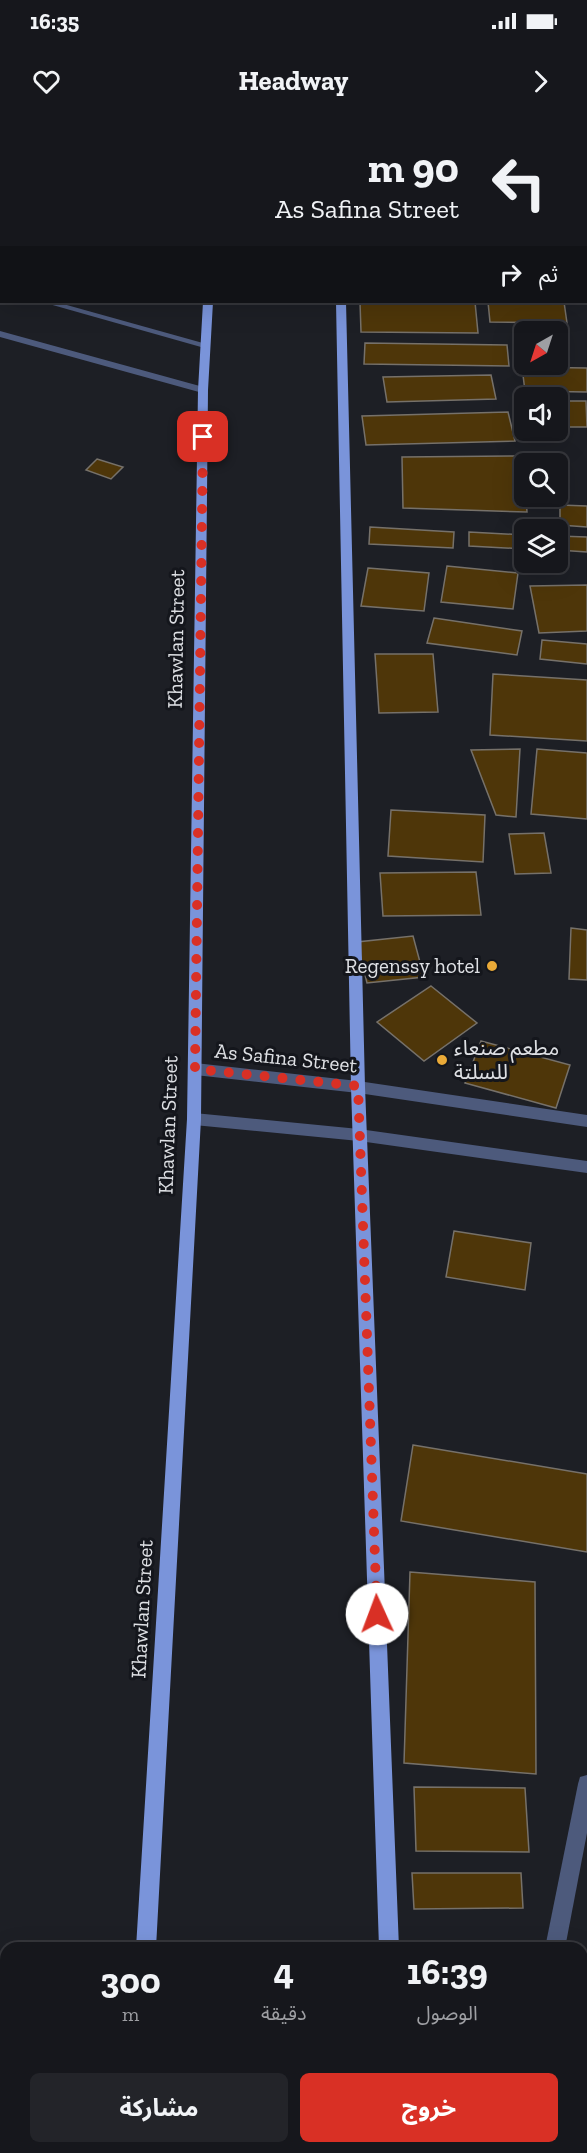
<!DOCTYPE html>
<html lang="ar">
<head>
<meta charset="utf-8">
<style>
	body { margin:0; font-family:"Zilla Slab","Noto Sans Arabic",serif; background:#232429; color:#f1f3f6; direction:rtl; height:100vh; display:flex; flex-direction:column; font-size:22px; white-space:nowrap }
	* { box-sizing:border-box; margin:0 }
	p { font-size:20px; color:#9e9fa3 }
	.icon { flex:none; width:33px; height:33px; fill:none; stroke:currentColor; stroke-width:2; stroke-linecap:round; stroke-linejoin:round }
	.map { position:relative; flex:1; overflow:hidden; direction:ltr }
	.panel { position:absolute; left:0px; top:1822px; width:588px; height:212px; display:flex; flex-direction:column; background:#16171c; border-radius:18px 18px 0 0; box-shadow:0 6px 24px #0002,0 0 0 2px #35363b; direction:rtl }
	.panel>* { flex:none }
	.banner { position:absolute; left:0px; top:0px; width:588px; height:183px; box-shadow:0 6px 24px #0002,0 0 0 2px #35363b; direction:rtl; background:#16171c; color:#f1f3f6; overflow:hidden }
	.needle { width:39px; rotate:219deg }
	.buttons { position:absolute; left:514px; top:201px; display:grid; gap:12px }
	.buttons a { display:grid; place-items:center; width:54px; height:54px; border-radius:9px; background:#16171c; box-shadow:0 6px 24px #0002,0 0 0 2px #35363b; font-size:30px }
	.pin { position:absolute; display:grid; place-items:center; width:51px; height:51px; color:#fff; margin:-26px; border-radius:12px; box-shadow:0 3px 9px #0006 }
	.me { position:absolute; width:66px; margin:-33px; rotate:358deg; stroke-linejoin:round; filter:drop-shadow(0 0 4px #0008) }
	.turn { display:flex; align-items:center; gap:21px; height:126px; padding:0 30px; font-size:27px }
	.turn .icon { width:78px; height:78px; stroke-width:2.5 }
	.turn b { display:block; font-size:42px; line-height:51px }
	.then { display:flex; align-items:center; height:57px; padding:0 30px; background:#0003; gap:12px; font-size:22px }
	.eta { display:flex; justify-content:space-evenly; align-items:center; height:102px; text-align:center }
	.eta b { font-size:36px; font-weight:700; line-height:42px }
	.primary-button { display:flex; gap:12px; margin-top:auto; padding:12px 30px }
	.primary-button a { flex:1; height:69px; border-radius:9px; background:#d93025; color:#fff; font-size:24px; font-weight:700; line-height:69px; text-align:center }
	.primary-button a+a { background:#232429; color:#f1f3f6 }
	.status { display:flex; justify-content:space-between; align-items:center; height:42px; padding:0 30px; background:#16171c; direction:ltr }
	.status svg { height:16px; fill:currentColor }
	header { display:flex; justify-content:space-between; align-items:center; height:78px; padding:0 30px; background:#16171c; font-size:27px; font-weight:700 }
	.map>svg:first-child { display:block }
	.building { fill:#4e3609; stroke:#76716a; stroke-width:1.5 }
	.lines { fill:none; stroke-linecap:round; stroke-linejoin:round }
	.minor { fill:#4d5a7c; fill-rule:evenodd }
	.major { fill:#7a94da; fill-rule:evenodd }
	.route { stroke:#d93025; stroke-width:10; stroke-dasharray:0 18 }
	.poi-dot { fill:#eaaa38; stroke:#14161c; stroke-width:2 }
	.labels { text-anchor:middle; stroke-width:6; stroke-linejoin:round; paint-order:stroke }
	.street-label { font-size:21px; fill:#dee0e4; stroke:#14161c }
	.poi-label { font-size:21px; fill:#dee0e4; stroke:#14161c; text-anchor:end }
</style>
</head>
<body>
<div class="status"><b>16:35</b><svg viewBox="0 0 49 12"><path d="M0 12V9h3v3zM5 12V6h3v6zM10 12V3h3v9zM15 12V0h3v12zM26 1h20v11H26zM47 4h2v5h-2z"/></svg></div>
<header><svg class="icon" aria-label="forward" viewBox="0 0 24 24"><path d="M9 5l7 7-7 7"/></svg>Headway<svg class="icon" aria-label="heart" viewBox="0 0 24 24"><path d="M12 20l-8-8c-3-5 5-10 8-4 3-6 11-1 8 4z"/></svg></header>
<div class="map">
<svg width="587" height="2033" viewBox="0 0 587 2033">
	<rect width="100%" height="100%" fill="#1d1f25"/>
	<g class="building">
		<path d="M360 182H475L478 213 361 212Z"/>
		<path d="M488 182H564L567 203 490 202Z"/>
		<path d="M365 223 507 225 509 246 364 244Z"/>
		<path d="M522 247 587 248V272L525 271Z"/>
		<path d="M491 255 496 279 387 282 383 257Z"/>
		<path d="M558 281H586L587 307H558Z"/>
		<path d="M508 292 515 321 366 325 362 296Z"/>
		<path d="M523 336 527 392 403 388 402 337Z"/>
		<path d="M97 339 123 347 111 359 86 350Z"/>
		<path d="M560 385 587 386V407L560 405Z"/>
		<path d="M370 407 454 412 453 428 369 424Z"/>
		<path d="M469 412 525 415V429L469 426Z"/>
		<path d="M558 416 587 417V432L558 430Z"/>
		<path d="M447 446 518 453 513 489 441 482Z"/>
		<path d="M368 448 429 453 424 491 361 486Z"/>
		<path d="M587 465V511L539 513 530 466Z"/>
		<path d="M434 498 522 511 517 535 427 523Z"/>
		<path d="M542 520 587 524V544L540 539Z"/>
		<path d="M375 534H433L438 592 379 593Z"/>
		<path d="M493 554 587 560V621L490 615Z"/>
		<path d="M520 629 516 697 496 695 471 630Z"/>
		<path d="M537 629 587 633V699L531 694Z"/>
		<path d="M391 690 485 695 483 742 388 736Z"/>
		<path d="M544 713 551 753 515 754 509 714Z"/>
		<path d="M476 752 481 795 383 796 380 753Z"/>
		<path d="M571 808 587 810V860L569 859Z"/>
		<path d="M413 816 424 857 367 863 357 822Z"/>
		<path d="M431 866 477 903 424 941 377 902Z"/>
		<path d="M481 921 570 945 556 988 465 963Z"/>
		<path d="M454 1111 531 1123 525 1170 446 1157Z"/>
		<path d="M413 1325 587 1354V1432L401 1401Z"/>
		<path d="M410 1452 535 1462 536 1654 404 1643Z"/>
		<path d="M414 1667 525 1668 529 1732 416 1731Z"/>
		<path d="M412 1753H521L523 1788 414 1789Z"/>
		<path d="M582 1847 587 1849V1898L582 1896Z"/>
	</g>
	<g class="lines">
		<g class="minor">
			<path d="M82 0H90L91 2H82Z"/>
			<rect x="0" y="25" width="2" height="6"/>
			<rect x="0" y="166" width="2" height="6"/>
			<path d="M42 182H56L210 225 201 227Z"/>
			<path d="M0 211 207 268 208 270 199 272 0 217Z"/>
			<path d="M195 943 358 961 587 995V1007L358 973 195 955 190 953 188 949 190 945Z"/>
			<path d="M194 993 359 1009 587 1041V1053L359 1021 194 1005 189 1003 187 999 189 995Z"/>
			<path d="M587 1655V1713L565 1828H545L578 1664 580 1657Z"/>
			<path d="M453 2028H477L475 2033H451Z"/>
		</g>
		<g class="major">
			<rect x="219" y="0" width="8" height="2"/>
			<path d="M242 0H291L292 2H243Z"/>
			<rect x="333" y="0" width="8" height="2"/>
			<path d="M203 182H213L208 270 201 999 156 1828H136L187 999 198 270Z"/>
			<path d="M336 182H346L365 967 399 1828H379L351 967Z"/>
			<path d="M124 2028H146L145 2033H123Z"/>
			<rect x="386" y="2028" width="22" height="5"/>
		</g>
	</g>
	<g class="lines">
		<path class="route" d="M203 317 195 949 358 966 377 1494"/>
	</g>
	<g class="poi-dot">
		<circle cx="492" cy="846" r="6"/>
		<circle cx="442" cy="940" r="6"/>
	</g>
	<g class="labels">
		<g class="street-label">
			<text transform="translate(176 519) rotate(-89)" y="7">Khawlan Street</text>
			<text transform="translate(286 938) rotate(6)" y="7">As Safina Street</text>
			<text transform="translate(168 1005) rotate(-88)" y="7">Khawlan Street</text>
			<text transform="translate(142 1489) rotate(-87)" y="7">Khawlan Street</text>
		</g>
		<g class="poi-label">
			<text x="480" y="853">Regenssy hotel</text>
			<text x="454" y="935" text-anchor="start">مطعم صنعاء<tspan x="454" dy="24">للسلتة</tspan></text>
		</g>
	</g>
</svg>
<div class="buttons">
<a><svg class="needle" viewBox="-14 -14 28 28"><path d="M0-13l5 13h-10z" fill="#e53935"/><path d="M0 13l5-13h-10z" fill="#9e9fa3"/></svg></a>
<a><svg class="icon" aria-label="sound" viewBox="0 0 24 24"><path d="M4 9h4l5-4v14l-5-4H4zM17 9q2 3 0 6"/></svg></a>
<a><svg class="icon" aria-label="search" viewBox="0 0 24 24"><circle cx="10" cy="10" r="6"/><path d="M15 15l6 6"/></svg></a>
<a><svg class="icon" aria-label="layers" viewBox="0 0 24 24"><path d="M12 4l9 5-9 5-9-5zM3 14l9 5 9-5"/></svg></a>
</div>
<div class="pin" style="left:203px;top:317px;background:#d93025"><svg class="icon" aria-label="arrive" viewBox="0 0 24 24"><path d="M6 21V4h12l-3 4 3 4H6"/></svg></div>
<svg class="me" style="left:377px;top:1494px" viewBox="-20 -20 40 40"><circle r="19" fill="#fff"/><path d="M0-13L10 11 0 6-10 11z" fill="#d93025"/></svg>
<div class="banner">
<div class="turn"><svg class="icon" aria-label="left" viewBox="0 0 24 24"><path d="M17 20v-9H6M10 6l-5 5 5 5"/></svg><div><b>90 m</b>As Safina Street</div></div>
<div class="then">ثم<svg class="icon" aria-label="right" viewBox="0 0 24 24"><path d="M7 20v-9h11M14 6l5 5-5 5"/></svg></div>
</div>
<section class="panel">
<div class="eta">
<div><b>16:39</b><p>الوصول</p></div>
<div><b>4</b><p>دقيقة</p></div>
<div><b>300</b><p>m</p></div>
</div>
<div class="primary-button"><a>خروج</a><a>مشاركة</a></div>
</section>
</div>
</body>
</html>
